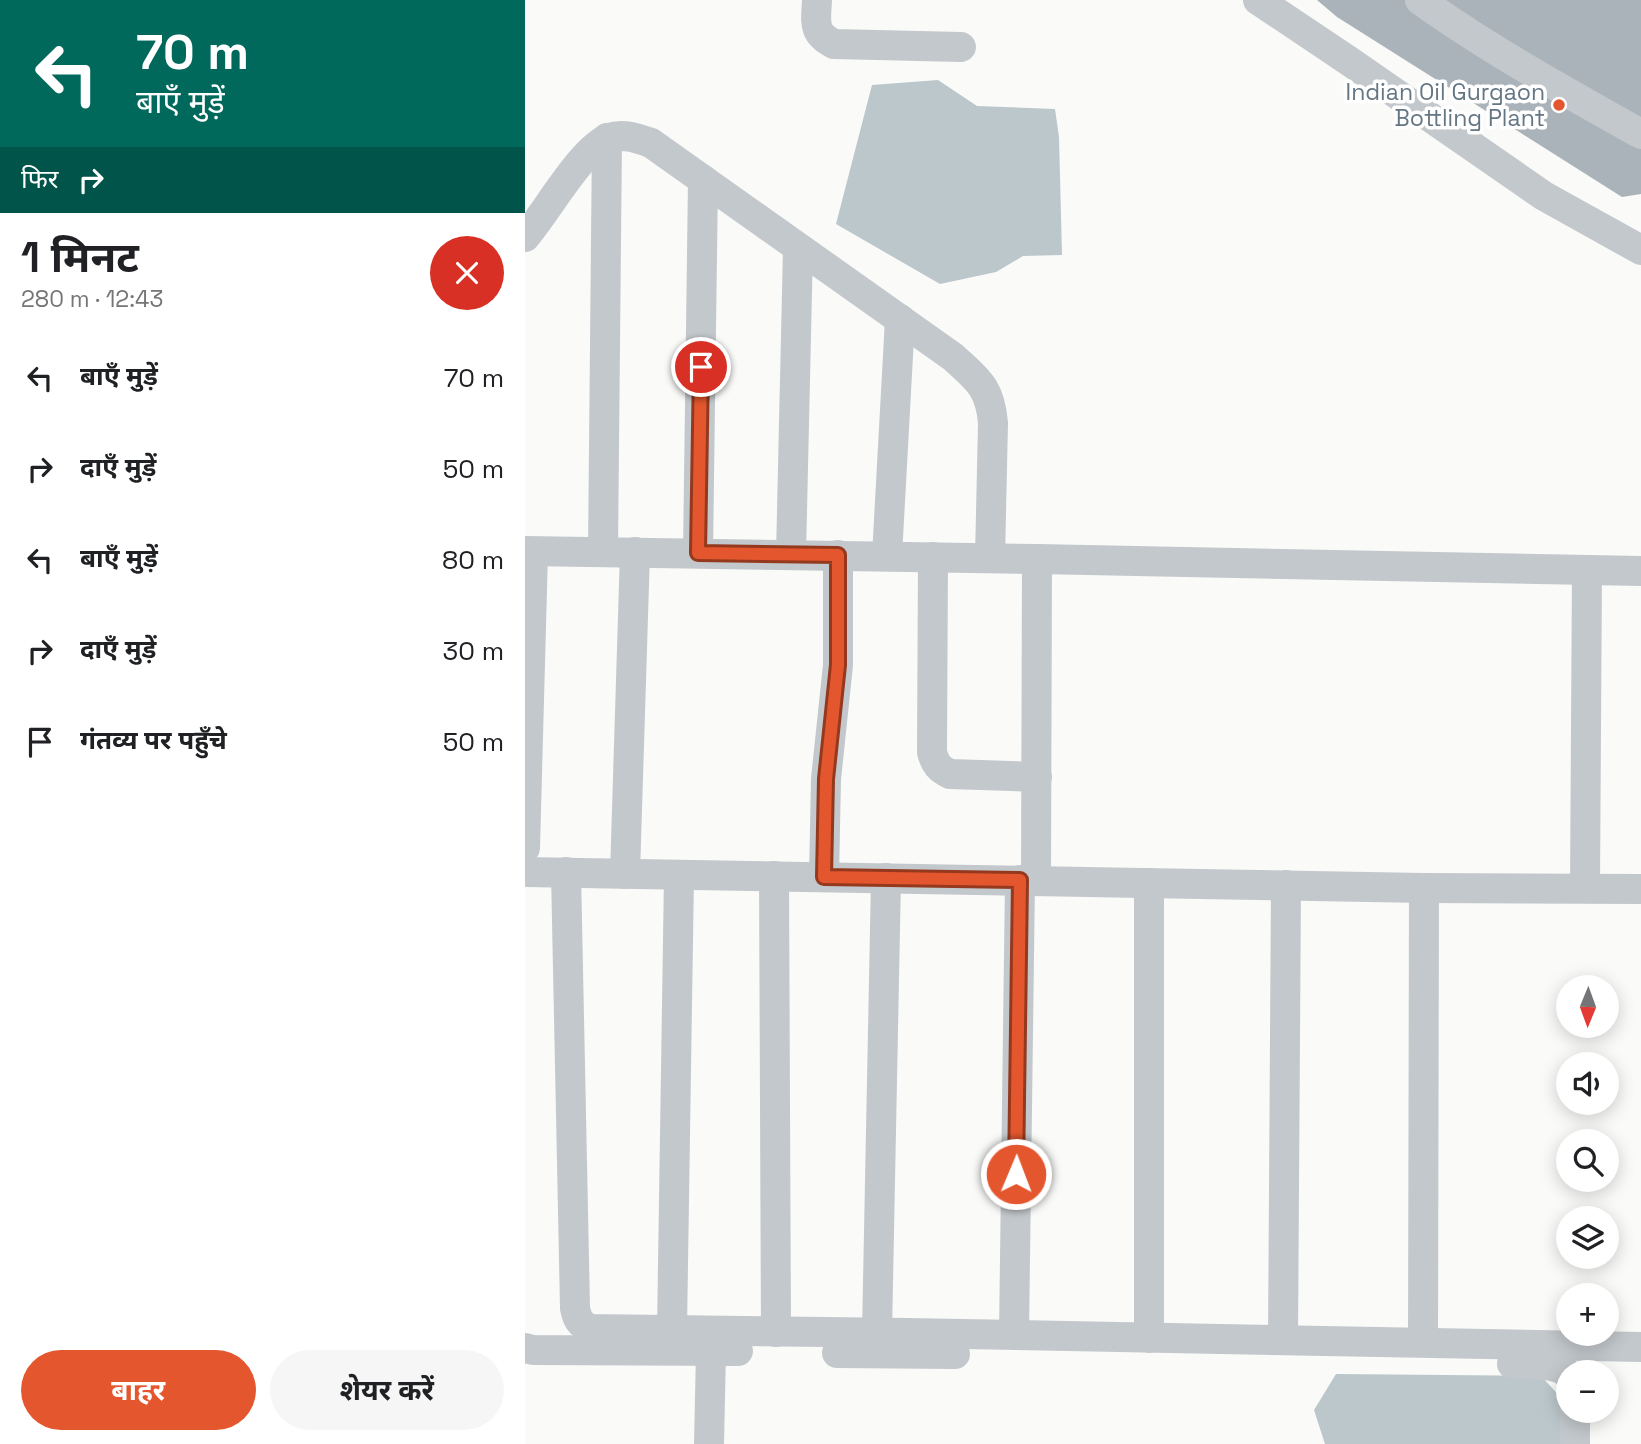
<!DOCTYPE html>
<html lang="hi">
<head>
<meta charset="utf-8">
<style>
	body { margin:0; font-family:"Space Grotesk","Noto Sans Devanagari",sans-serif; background:#f6f6f6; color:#202124; height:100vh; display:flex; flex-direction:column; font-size:26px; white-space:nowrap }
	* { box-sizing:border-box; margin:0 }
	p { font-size:23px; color:#757577 }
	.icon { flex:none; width:38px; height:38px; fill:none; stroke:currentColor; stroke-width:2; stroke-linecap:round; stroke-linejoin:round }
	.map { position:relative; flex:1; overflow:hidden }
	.side { display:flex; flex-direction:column; background:#fff; width:525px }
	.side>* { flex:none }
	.banner { background:#00695c; color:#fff; overflow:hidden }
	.needle { width:46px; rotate:181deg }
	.controls { position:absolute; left:1031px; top:975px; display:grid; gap:14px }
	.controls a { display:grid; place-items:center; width:63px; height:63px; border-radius:50%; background:#fff; box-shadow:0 4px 18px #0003; font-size:35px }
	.pin { position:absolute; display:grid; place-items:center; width:60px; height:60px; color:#fff; margin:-30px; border:4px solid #fff; border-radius:50%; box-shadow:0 2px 7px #0007 }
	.me { position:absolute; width:77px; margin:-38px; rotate:1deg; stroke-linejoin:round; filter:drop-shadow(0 0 5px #0008) }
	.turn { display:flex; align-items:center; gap:24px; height:147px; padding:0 21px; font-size:32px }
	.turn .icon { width:91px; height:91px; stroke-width:2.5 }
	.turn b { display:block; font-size:49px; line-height:60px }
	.then { display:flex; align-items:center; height:66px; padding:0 21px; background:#0003; gap:14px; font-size:26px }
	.round { display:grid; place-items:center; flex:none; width:74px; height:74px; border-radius:37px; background:#f6f6f6 }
	.summary { display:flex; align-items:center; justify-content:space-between; height:119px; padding:0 21px }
	h1 { font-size:42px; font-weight:700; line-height:52px }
	.button { display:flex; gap:14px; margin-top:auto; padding:14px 21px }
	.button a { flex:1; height:80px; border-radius:42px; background:#e4572e; color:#fff; font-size:28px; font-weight:700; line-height:80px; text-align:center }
	.button a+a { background:#f6f6f6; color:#202124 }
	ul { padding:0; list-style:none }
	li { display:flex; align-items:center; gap:21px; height:91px; padding:0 21px }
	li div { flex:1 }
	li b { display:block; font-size:26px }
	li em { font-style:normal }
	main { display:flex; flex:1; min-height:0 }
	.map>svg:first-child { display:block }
	.water { fill:#bbc7cb }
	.building { fill:#aab3b9 }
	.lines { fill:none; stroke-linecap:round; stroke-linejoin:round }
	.minor { stroke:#c3c8cc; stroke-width:30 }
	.route-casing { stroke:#94391e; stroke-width:18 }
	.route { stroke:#e4572e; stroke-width:12 }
	.poi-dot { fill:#e4572e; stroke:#fff; stroke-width:2.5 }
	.labels { text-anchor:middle; stroke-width:7; stroke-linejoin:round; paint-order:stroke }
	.poi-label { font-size:23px; fill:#657683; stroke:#fff; text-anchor:end }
</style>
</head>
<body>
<main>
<section class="side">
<div class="banner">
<div class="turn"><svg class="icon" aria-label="left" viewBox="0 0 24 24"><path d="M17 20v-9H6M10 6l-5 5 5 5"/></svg><div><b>70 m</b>बाएँ मुड़ें</div></div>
<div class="then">फिर<svg class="icon" aria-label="right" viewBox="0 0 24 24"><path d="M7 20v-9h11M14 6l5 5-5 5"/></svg></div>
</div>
<div class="summary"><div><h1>1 मिनट</h1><p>280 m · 12:43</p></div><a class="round" style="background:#d93025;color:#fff"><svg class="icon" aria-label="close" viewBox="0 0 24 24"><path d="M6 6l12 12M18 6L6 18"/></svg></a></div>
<ul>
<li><svg class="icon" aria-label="left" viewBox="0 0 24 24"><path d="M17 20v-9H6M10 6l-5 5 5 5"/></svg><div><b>बाएँ मुड़ें</b></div><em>70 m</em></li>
<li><svg class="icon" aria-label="right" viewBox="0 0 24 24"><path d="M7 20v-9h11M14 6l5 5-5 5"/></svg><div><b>दाएँ मुड़ें</b></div><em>50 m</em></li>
<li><svg class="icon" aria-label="left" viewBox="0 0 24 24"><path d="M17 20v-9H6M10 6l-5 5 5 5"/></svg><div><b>बाएँ मुड़ें</b></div><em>80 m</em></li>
<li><svg class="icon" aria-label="right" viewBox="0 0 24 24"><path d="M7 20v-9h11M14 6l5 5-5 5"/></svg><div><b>दाएँ मुड़ें</b></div><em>30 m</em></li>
<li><svg class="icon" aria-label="arrive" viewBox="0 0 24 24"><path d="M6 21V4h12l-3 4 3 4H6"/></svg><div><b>गंतव्य पर पहुँचे</b></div><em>50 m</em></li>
</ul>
<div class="button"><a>बाहर</a><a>शेयर करें</a></div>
</section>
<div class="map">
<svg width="1116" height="1444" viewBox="0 0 1116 1444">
	<rect width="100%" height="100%" fill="#fafaf8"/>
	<g class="water">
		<path d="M413 80 452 106 530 109 534 137 537 255 498 256 471 272 415 284 311 224 347 85Z"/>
		<path d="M811 1374 1016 1376 1043 1405 1048 1444H800L789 1410Z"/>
	</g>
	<path class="building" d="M792 0H1116V194L1097 197 812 17Z"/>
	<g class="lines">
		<g class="minor">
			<path d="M292 0C291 22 287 33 309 44L436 47"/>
			<path d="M733 0 824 61 1019 196 1116 250"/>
			<path d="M895 0C965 50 1041 92 1116 134"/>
			<path d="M0 237C21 213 57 148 84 138 98 133 112 138 126 143L428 357C453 380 465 387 468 423L465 558"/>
			<path d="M0 551 512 559 1116 571"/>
			<path d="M78 552 82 138"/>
			<path d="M173 553 178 180"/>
			<path d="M266 555 273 248"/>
			<path d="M362 556 375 319"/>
			<path d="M408 557 407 752C410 764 414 769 425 774L512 777"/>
			<path d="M0 848 8 552"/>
			<path d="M0 872 899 888 1116 889"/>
			<path d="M41 872 50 1308C52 1319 55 1324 65 1329L383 1333 1116 1347"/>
			<path d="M100 874 110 552"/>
			<path d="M249 876 251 1332"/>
			<path d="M299 877 301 779 313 665V555"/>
			<path d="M511 881 512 559"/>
			<path d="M1060 888 1062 570"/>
			<path d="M147 1330 154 875"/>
			<path d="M352 1333 361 878"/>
			<path d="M489 1335 495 880"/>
			<path d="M624 1338V883"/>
			<path d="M758 1340 761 885"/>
			<path d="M898 1342 899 888"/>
			<path d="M0 1348 8 1350 213 1351"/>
			<path d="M312 1353 430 1354"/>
			<path d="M987 1364C1004 1365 1031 1361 1043 1374"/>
			<path d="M184 1444 186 1351"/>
			<path d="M1050 1444V1410"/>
		</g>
	</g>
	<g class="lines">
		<defs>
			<path id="route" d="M176 367 173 553 313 555V665L301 779 299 877 495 880 491 1174"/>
		</defs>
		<use href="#route" class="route-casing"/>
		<use href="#route" class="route"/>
	</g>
	<circle class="poi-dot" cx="1034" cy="105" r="7"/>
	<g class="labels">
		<g class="poi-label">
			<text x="1020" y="100">Indian Oil Gurgaon<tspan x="1020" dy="26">Bottling Plant</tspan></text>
		</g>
	</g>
</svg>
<div class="controls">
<a><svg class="needle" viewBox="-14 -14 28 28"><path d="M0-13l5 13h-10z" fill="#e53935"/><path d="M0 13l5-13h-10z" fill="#757577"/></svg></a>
<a><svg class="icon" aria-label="sound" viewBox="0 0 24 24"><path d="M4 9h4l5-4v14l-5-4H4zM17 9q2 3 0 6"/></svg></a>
<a><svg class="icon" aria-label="search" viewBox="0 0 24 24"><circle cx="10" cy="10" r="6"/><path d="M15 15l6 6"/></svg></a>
<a><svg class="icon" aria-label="layers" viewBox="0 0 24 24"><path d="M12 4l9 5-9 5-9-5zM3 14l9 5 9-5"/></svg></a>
<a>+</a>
<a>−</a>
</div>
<div class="pin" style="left:176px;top:367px;background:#d93025"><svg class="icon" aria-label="arrive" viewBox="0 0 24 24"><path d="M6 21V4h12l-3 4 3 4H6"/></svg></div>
<svg class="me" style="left:491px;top:1174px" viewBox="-20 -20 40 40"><circle r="17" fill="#e4572e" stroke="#fff" stroke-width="3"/><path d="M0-11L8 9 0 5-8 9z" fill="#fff"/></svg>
</div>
</main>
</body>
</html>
